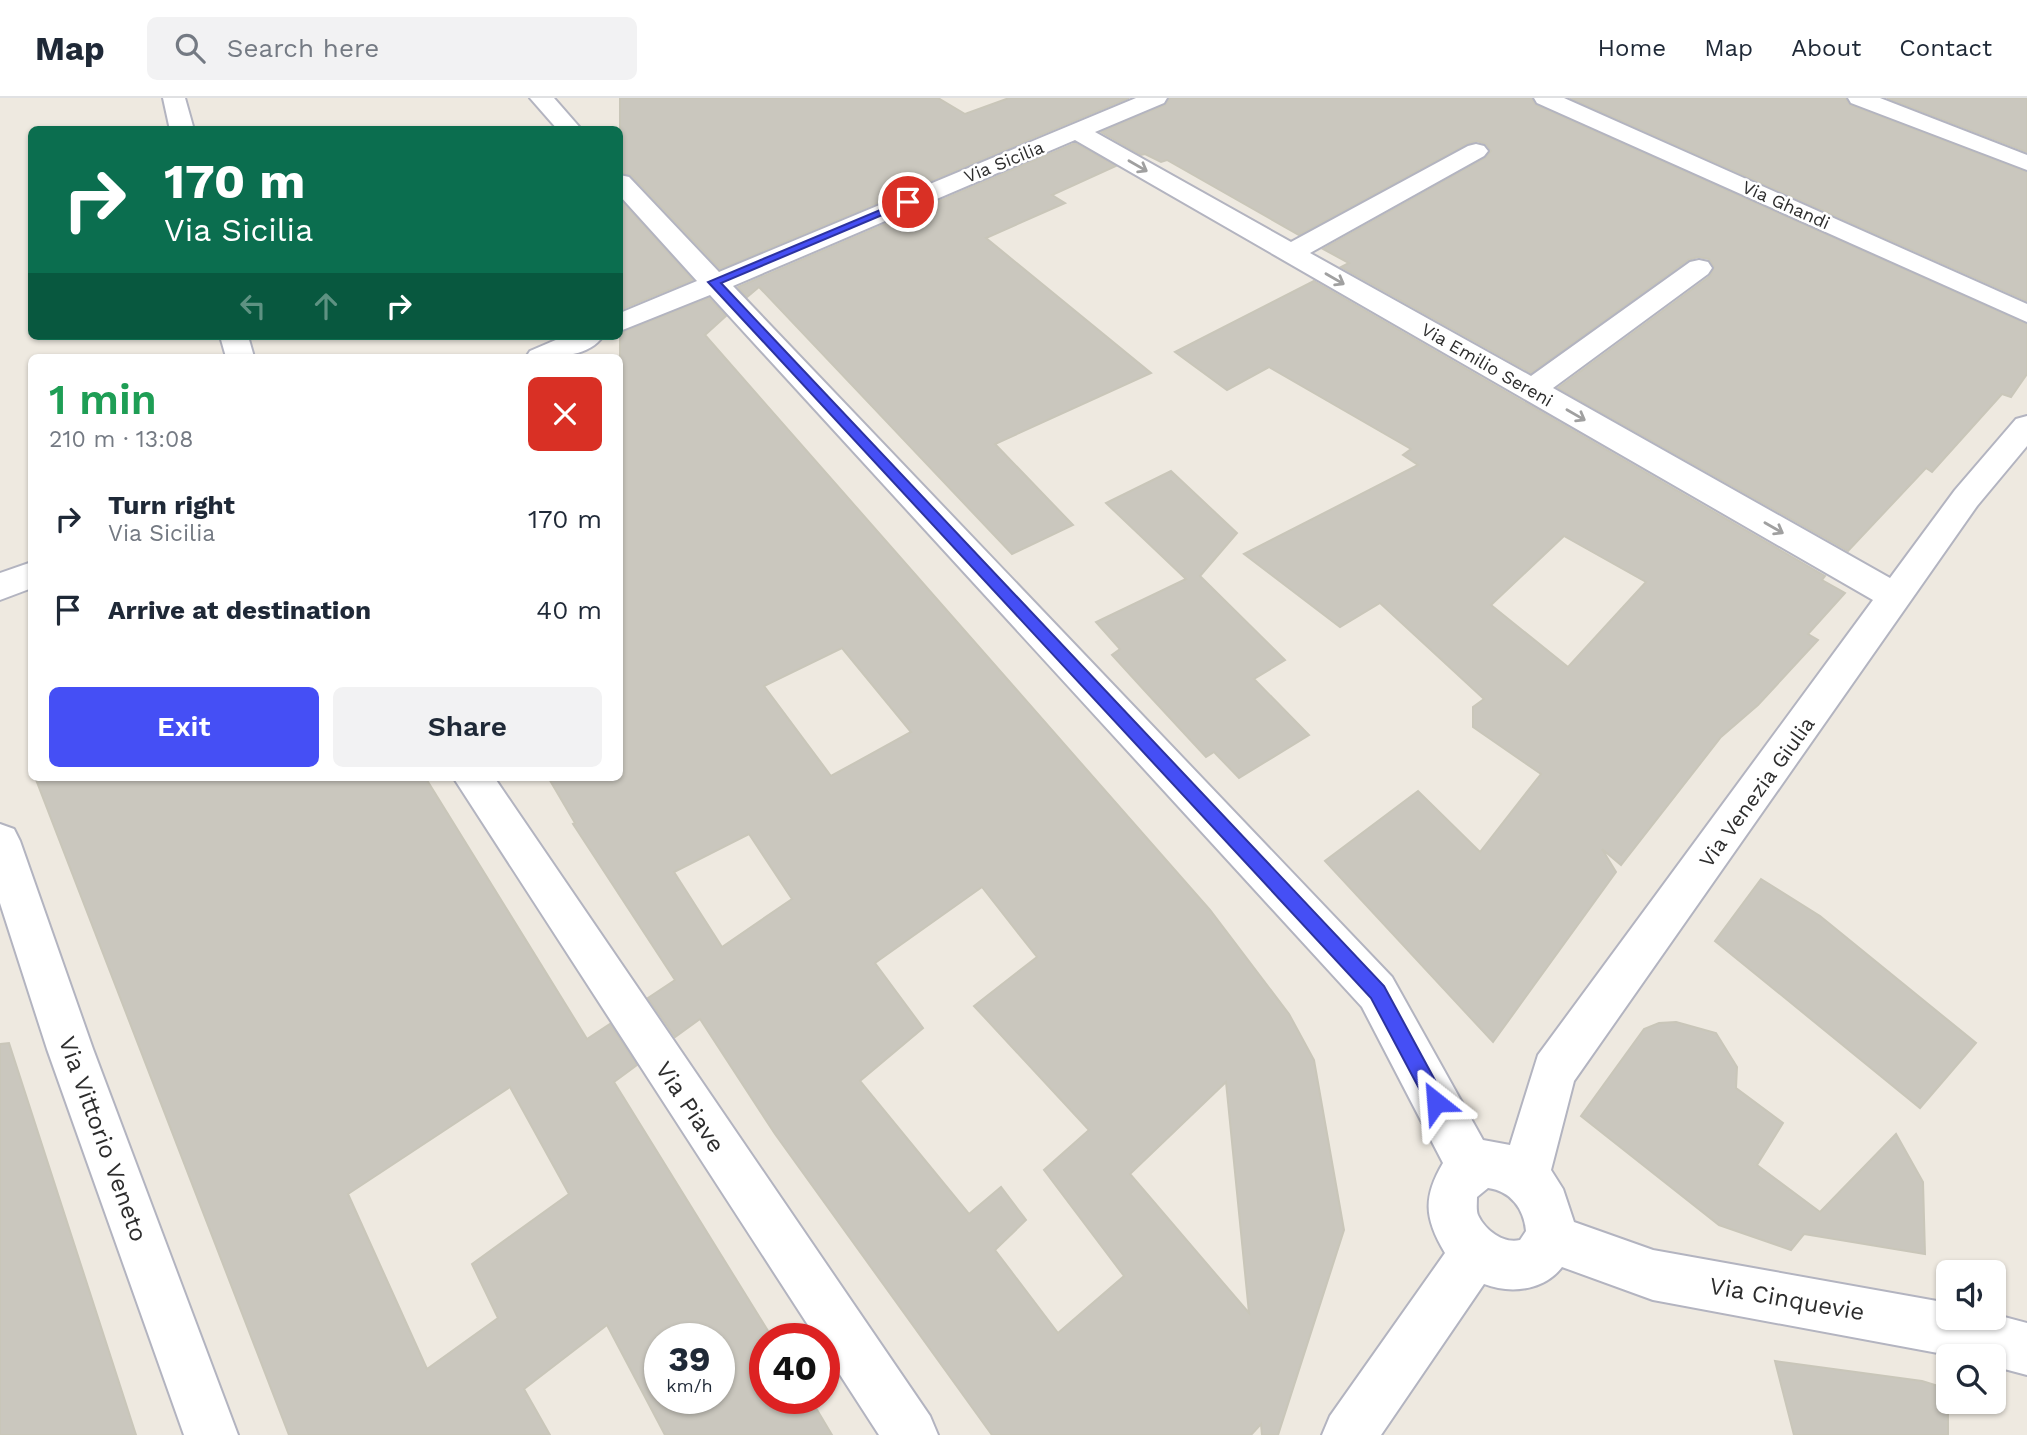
<!DOCTYPE html>
<html lang="en">
<head>
<meta charset="utf-8">
<style>
	body { margin:0; font-family:"Work Sans",sans-serif; background:#f2f2f3; color:#1f2937; height:100vh; display:flex; flex-direction:column; font-size:26px; white-space:nowrap }
	* { box-sizing:border-box; margin:0 }
	p { font-size:23px; color:#747a83 }
	.icon { flex:none; width:38px; height:38px; fill:none; stroke:currentColor; stroke-width:2; stroke-linecap:round; stroke-linejoin:round }
	.map { position:relative; flex:1; overflow:hidden }
	.drawer { position:absolute; left:28px; top:256px; width:595px; height:427px; display:flex; flex-direction:column; background:#fff; border-radius:10px; box-shadow:0 2px 5px #0004 }
	.drawer>* { flex:none }
	.top-card { position:absolute; left:28px; top:28px; width:595px; height:214px; border-radius:10px; box-shadow:0 2px 5px #0004; background:#0b6e4f; color:#fff; overflow:hidden }
	.tools { position:absolute; left:1936px; top:1162px; display:grid; gap:14px }
	.tools a { display:grid; place-items:center; width:70px; height:70px; border-radius:10px; background:#fff; box-shadow:0 2px 5px #0004; font-size:35px }
	.speed { position:absolute; left:644px; top:1225px; display:flex; gap:14px; font-size:35px; font-weight:700; text-align:center }
	.speed>* { display:grid; place-content:center; width:91px; height:91px; border-radius:50%; background:#fff; box-shadow:0 2px 5px #0004; line-height:1 }
	.speed small { font-size:18px; font-weight:400 }
	.speed .limit { border:10px solid #d22; background:#fff; color:#111 }
	.pin { position:absolute; display:grid; place-items:center; width:60px; height:60px; color:#fff; margin:-30px; border:4px solid #fff; border-radius:50%; box-shadow:0 2px 7px #0007 }
	.me { position:absolute; width:77px; margin:-38px; rotate:332deg; stroke-linejoin:round; filter:drop-shadow(0 0 5px #0008) }
	.turn { display:flex; align-items:center; gap:24px; height:147px; padding:0 21px; font-size:32px }
	.turn .icon { width:91px; height:91px; stroke-width:2.5 }
	.turn b { display:block; font-size:49px; line-height:60px }
	.lanes { display:flex; align-items:center; height:66px; padding:0 21px; background:#0003; justify-content:center; gap:35px; direction:ltr }
	.lanes .off { opacity:.35 }
	.round { display:grid; place-items:center; flex:none; width:74px; height:74px; border-radius:10px; background:#f2f2f3 }
	.head { display:flex; align-items:center; justify-content:space-between; height:119px; padding:0 21px }
	h1 { font-size:42px; font-weight:600; line-height:52px; color:#1e9e55 }
	.cta { display:flex; gap:14px; margin-top:auto; padding:14px 21px }
	.cta a { flex:1; height:80px; border-radius:10px; background:#454ff5; color:#fff; font-size:28px; font-weight:600; line-height:80px; text-align:center }
	.cta a+a { background:#f2f2f3; color:#1f2937 }
	ul { padding:0; list-style:none }
	li { display:flex; align-items:center; gap:21px; height:91px; padding:0 21px }
	li div { flex:1 }
	li b { display:block; font-size:26px }
	li em { font-style:normal }
	header { display:flex; align-items:center; gap:42px; box-sizing:border-box; height:98px; padding:0 35px; background:#fff; border-bottom:2px solid #e0e1e3 }
	header strong { font-size:33px }
	nav { display:flex; gap:38px; margin-inline-start:auto; font-size:24px }
	.search { width:490px; height:63px; background:#f2f2f3; display:flex; align-items:center; gap:18px; box-sizing:border-box; padding:0 24px; border-radius:10px; color:#747a83; font-size:26px }
	.map>svg:first-child { display:block }
	.building { fill:#cac7be; stroke:#c9c6b9; stroke-width:2; fill-rule:evenodd }
	.lines { fill:none; stroke-linecap:round; stroke-linejoin:round }
	.minor-casing { stroke:#b3b4c0; stroke-width:4 }
	.minor { fill:#fff; fill-rule:evenodd }
	.oneway { stroke:#a0a0a0 }
	.route { fill:#454ff5; stroke:#2d339f; stroke-width:2 }
	.labels { text-anchor:middle; stroke-width:5; stroke-linejoin:round; paint-order:stroke }
	.far-street-label { font-size:18px; fill:#2d2d2d; stroke:#fff }
	.street-label { font-size:21px; fill:#2d2d2d; stroke:#fff }
	.near-street-label { font-size:24px; fill:#2d2d2d; stroke:#fff }
</style>
</head>
<body>
<header>
<strong>Map</strong>
<div class="search"><svg class="icon" aria-label="search" viewBox="0 0 24 24"><circle cx="10" cy="10" r="6"/><path d="M15 15l6 6"/></svg>Search here</div>
<nav><a>Home</a><a>Map</a><a>About</a><a>Contact</a></nav>
</header>
<div class="map">
<svg width="2027" height="1337" viewBox="0 0 2027 1337">
	<rect width="100%" height="100%" fill="#eee9e0"/>
	<g class="building">
		<path d="M620 0H938L965 16 1009 0H1129L720 171 631 77 620 75Z"/>
		<path d="M1170 0H1531L1536 7 2027 226V276L2011 299 2002 296 1932 374 1926 370 1848 453 1558 290 1710 178 1714 169 1709 161 1698 159 1688 162 1531 275 1341 169 1349 165 1323 151 1485 60 1491 53 1486 46 1477 43 1467 46 1299 137 1167 62 1161 64 1145 56 1141 57 1101 34 1165 7Z"/>
		<path d="M1570 0H1845L1850 7 2027 74V203Z"/>
		<path d="M1887 0H2027V54Z"/>
		<path d="M1075 45 1116 68 1052 97 1065 105 986 140 1151 275 995 346 1073 427 1012 456 759 189 747 199 738 189Z"/>
		<path d="M620 101 693 182 620 212Z"/>
		<path d="M1314 183 1825 478 1822 482 1845 495 1808 536 1818 542 1758 607 1721 639 1621 767 1602 751 1616 774 1493 944 1325 763 1418 693 1480 754 1541 676 1473 629V609L1484 601 1380 505 1340 529 1244 456 1418 367 1403 357 1411 351 1269 269 1227 292 1175 254ZM1564 438 1646 484 1568 569 1491 507Z"/>
		<path d="M709 200 726 218 705 237 1210 812 1289 916 1314 962 1344 1132 1278 1337H1262L1261 1326 1251 1337H992L775 1036 700 921 675 939 648 900 675 882 573 726 575 725 548 679H620V235ZM842 550 911 634 831 678 764 588ZM749 736 792 801 722 849 674 774ZM982 789 1037 859 974 908 1089 1032 1044 1072 1124 1178 1058 1235 995 1152 1026 1122 1001 1089 969 1116 860 983 923 930 875 865ZM1226 984 1249 1215 1130 1076Z"/>
		<path d="M1171 373 1237 435 1200 478 1285 562 1254 581 1309 637 1239 680 1214 654 1206 659 1145 593 1112 557 1120 551 1096 524 1186 481 1106 405Z"/>
		<path d="M35 679H425L587 941 610 926 637 967 614 984 773 1241H765V1300H810L832 1337H665L607 1227 524 1291 550 1337H289ZM510 989 569 1096 472 1166 498 1220 427 1271 348 1096ZM660 1241H719V1300H660Z"/>
		<path d="M1761 781 1820 818 1976 945 1920 1010 1715 843Z"/>
		<path d="M1676 924 1716 935 1737 969 1736 990 1783 1025 1757 1067 1820 1114 1896 1036 1923 1084 1925 1156 1804 1136 1791 1152 1719 1127 1581 1018 1644 931 1659 925Z"/>
		<path d="M9 945 136 1337H0V946Z"/>
		<path d="M1775 1263 1922 1283 1948 1291V1337H1794Z"/>
	</g>
	<g class="lines">
		<defs>
			<g id="minor">
				<path d="M163 0H185L194 32H170Z"/>
				<path d="M530 0H554L582 32H558Z"/>
				<path d="M1136 0H1167L1164 5 1095 34 1291 144 1468 48 1476 46 1484 48 1488 53 1484 58 1310 155 1531 278 1690 164 1699 162 1708 164 1712 170 1708 176 1553 290 1890 480 1955 392 2016 321 2027 318V348L1977 408 1574 983 1551 1072 1563 1091 1574 1124 1653 1152 1948 1205V1220H1993V1216L2027 1225V1277L1993 1268V1258H1954L1653 1202 1562 1169C1544 1193 1510 1196 1484 1186L1381 1337H1322L1330 1318 1445 1155C1424 1120 1423 1099 1443 1065L1362 909 710 197 620 233V215L697 183 620 98V77L629 79 719 174ZM1075 42 1873 502 1538 957 1510 1047 1483 1042 1392 879 733 188ZM1488 1090C1511 1093 1524 1111 1526 1133L1520 1142C1503 1146 1485 1132 1478 1117 1476 1112 1477 1105 1477 1099Z"/>
				<path d="M1534 0H1564L2027 206V224L1537 5Z"/>
				<path d="M1848 0H1880L2027 57V72L1851 5Z"/>
				<path d="M220 238H248L254 259H226Z"/>
				<path d="M565 238H603C588 261 550 259 526 259L530 253Z"/>
				<path d="M32 464V490L0 502V475Z"/>
				<path d="M453 679H494L930 1318 938 1337H879L824 1252V1241H817Z"/>
				<path d="M0 726 14 731 20 743 93 951 238 1337H184L47 951 0 805Z"/>
			</g>
		</defs>
		<use href="#minor" class="minor-casing"/>
		<use href="#minor" class="minor"/>
	</g>
	<defs><path id="oneway-shaft" d="M-6 0H5M1.5-3L5.5 0L1.5 3" fill="none" stroke-width="1.6" stroke-linecap="round" stroke-linejoin="round" transform="scale(1.75)"/></defs>
	<g class="oneway">
		<use href="#oneway-shaft" transform="translate(1138 68) rotate(30)"/>
		<use href="#oneway-shaft" transform="translate(1335 181) rotate(30)"/>
		<use href="#oneway-shaft" transform="translate(1576 317) rotate(30)"/>
		<use href="#oneway-shaft" transform="translate(1774 430) rotate(30)"/>
	</g>
	<path class="route" d="M904 102 913 104 721 185 1384 888 1443 997 1446 1004 1443 1011 1436 1014 1430 1011 1371 900 708 184Z"/>
	<g class="labels">
		<g class="far-street-label">
			<text transform="translate(1004 64) rotate(-22)" y="6">Via Sicilia</text>
			<text transform="translate(1786 107) rotate(24)" y="6">Via Ghandi</text>
			<text transform="translate(1487 267) rotate(30)" y="6">Via Emilio Sereni</text>
		</g>
		<g class="street-label">
			<text transform="translate(1757 694) rotate(-54)" y="7">Via Venezia Giulia</text>
		</g>
		<g class="near-street-label">
			<text transform="translate(690 1009) rotate(56)" y="8">Via Piave</text>
			<text transform="translate(103 1041) rotate(70)" y="8">Via Vittorio Veneto</text>
			<text transform="translate(1787 1201) rotate(10)" y="8">Via Cinquevie</text>
		</g>
	</g>
</svg>
<div class="tools">
<a><svg class="icon" aria-label="sound" viewBox="0 0 24 24"><path d="M4 9h4l5-4v14l-5-4H4zM17 9q2 3 0 6"/></svg></a>
<a><svg class="icon" aria-label="search" viewBox="0 0 24 24"><circle cx="10" cy="10" r="6"/><path d="M15 15l6 6"/></svg></a>
</div>
<div class="speed"><div>39<small>km/h</small></div><div class="limit">40</div></div>
<div class="pin" style="left:908px;top:104px;background:#d93025"><svg class="icon" aria-label="arrive" viewBox="0 0 24 24"><path d="M6 21V4h12l-3 4 3 4H6"/></svg></div>
<svg class="me" style="left:1436px;top:1004px" viewBox="-20 -20 40 40"><path d="M0-17L14 15 0 8-14 15z" fill="#454ff5" stroke="#fff" stroke-width="4"/></svg>
<div class="top-card">
<div class="turn"><svg class="icon" aria-label="right" viewBox="0 0 24 24"><path d="M7 20v-9h11M14 6l5 5-5 5"/></svg><div><b>170 m</b>Via Sicilia</div></div>
<div class="lanes"><svg class="icon off" aria-label="left" viewBox="0 0 24 24"><path d="M17 20v-9H6M10 6l-5 5 5 5"/></svg><svg class="icon off" aria-label="ahead" viewBox="0 0 24 24"><path d="M12 20V5M6 11l6-6 6 6"/></svg><svg class="icon" aria-label="right" viewBox="0 0 24 24"><path d="M7 20v-9h11M14 6l5 5-5 5"/></svg></div>
</div>
<section class="drawer">
<div class="head"><div><h1>1 min</h1><p>210 m · 13:08</p></div><a class="round" style="background:#d93025;color:#fff"><svg class="icon" aria-label="close" viewBox="0 0 24 24"><path d="M6 6l12 12M18 6L6 18"/></svg></a></div>
<ul>
<li><svg class="icon" aria-label="right" viewBox="0 0 24 24"><path d="M7 20v-9h11M14 6l5 5-5 5"/></svg><div><b>Turn right</b><p>Via Sicilia</p></div><em>170 m</em></li>
<li><svg class="icon" aria-label="arrive" viewBox="0 0 24 24"><path d="M6 21V4h12l-3 4 3 4H6"/></svg><div><b>Arrive at destination</b></div><em>40 m</em></li>
</ul>
<div class="cta"><a>Exit</a><a>Share</a></div>
</section>
</div>
</body>
</html>
